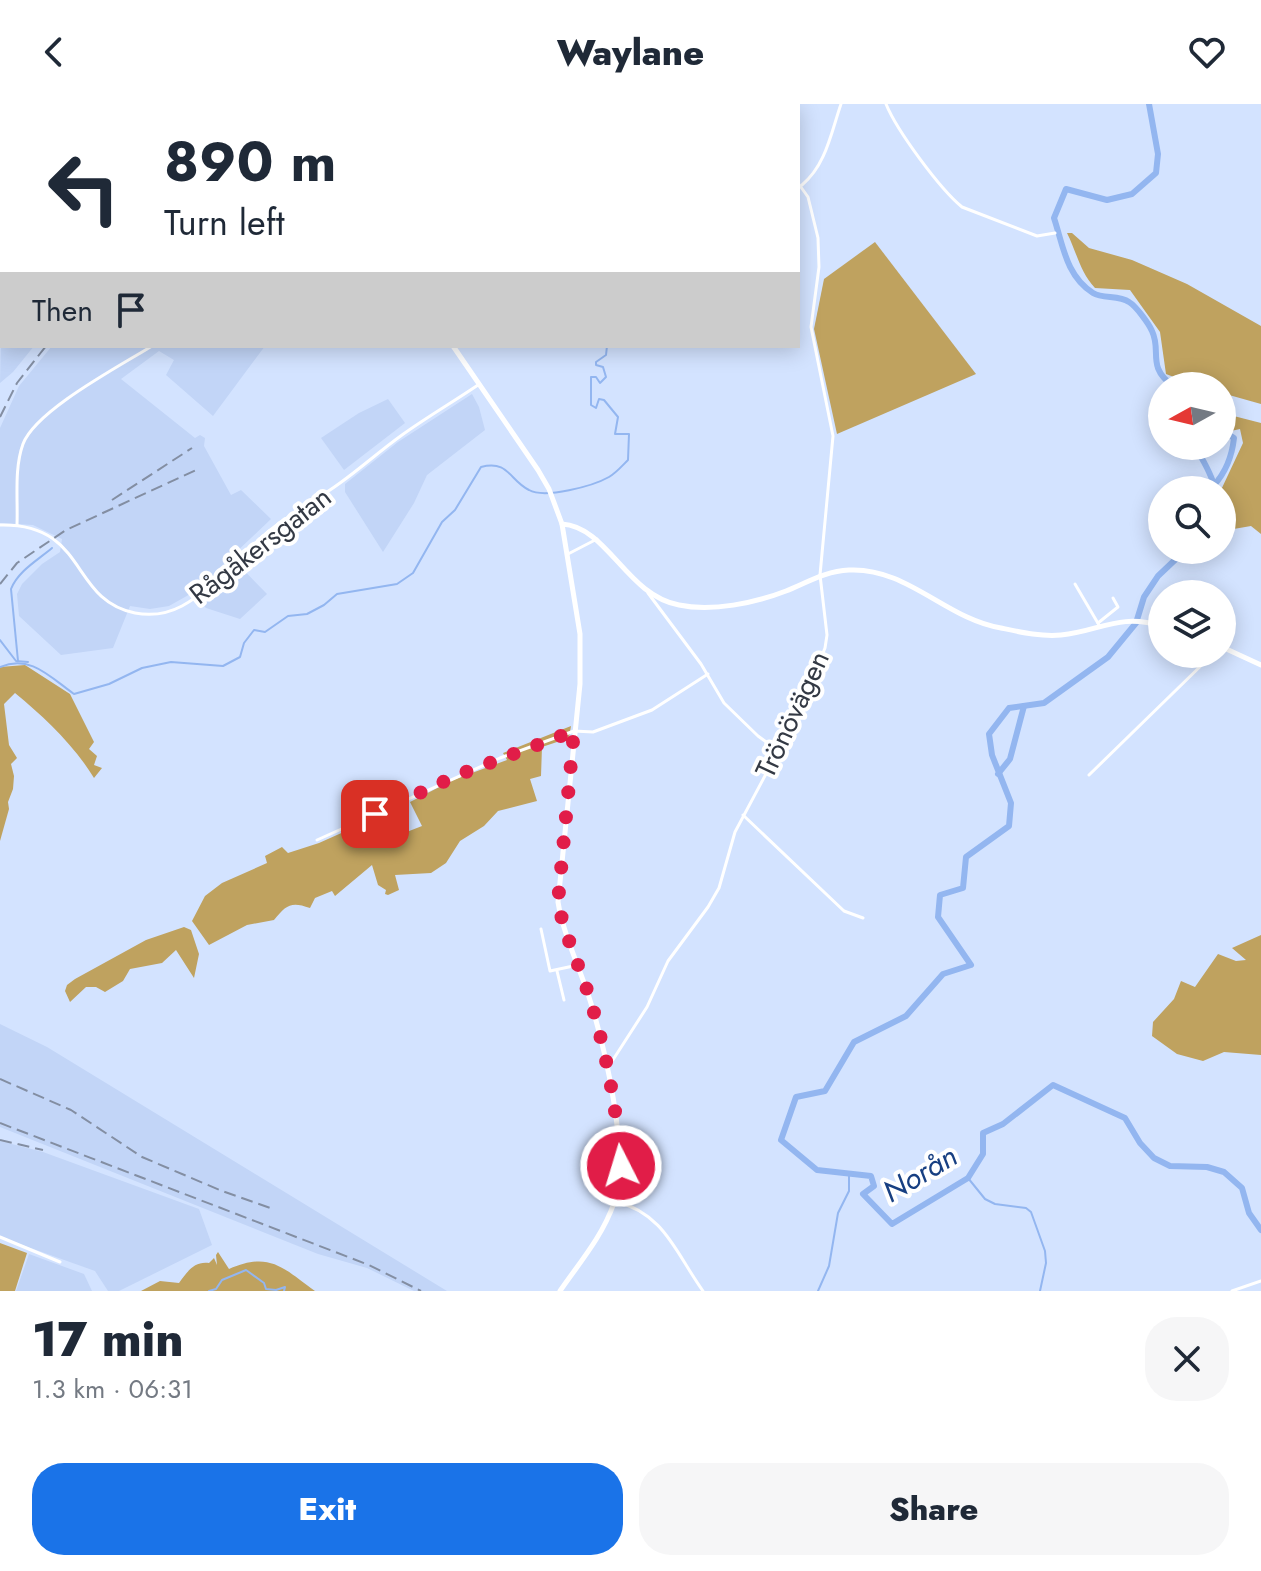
<!DOCTYPE html>
<html lang="en">
<head>
<meta charset="utf-8">
<style>
	body { margin:0; font-family:Jost,sans-serif; background:#f6f6f7; color:#1f2937; height:100vh; display:flex; flex-direction:column; font-size:30px; white-space:nowrap }
	* { box-sizing:border-box; margin:0 }
	p { font-size:26px; color:#747a83 }
	.icon { flex:none; width:44px; height:44px; fill:none; stroke:currentColor; stroke-width:2; stroke-linecap:round; stroke-linejoin:round }
	.map { position:relative; height:1187px; overflow:hidden }
	.side { display:flex; flex-direction:column; background:#fff; flex:1 }
	.side>* { flex:none }
	.banner { position:absolute; left:0px; top:0px; width:800px; height:244px; box-shadow:0 4px 20px #0003; background:#fff; color:#1f2937; overflow:hidden }
	.needle { width:52px; rotate:262deg }
	.fabs { position:absolute; left:1148px; top:268px; display:grid; gap:16px }
	.fabs a { display:grid; place-items:center; width:88px; height:88px; border-radius:50%; background:#fff; box-shadow:0 4px 20px #0003; font-size:40px }
	.pin { position:absolute; display:grid; place-items:center; width:68px; height:68px; color:#fff; margin:-34px; border-radius:16px; box-shadow:0 4px 12px #0006 }
	.me { position:absolute; width:88px; margin:-44px; rotate:355deg; stroke-linejoin:round; filter:drop-shadow(0 0 6px #0008) }
	.turn { display:flex; align-items:center; gap:28px; height:168px; padding:0 32px; font-size:36px }
	.turn .icon { width:104px; height:104px; stroke-width:2.5 }
	.turn b { display:block; font-size:56px; line-height:68px }
	.then { display:flex; align-items:center; height:76px; padding:0 32px; background:#0003; gap:16px; font-size:30px }
	.round { display:grid; place-items:center; flex:none; width:84px; height:84px; border-radius:32px; background:#f6f6f7 }
	.summary { display:flex; align-items:center; justify-content:space-between; height:136px; padding:0 32px }
	h1 { font-size:48px; font-weight:800; line-height:60px }
	.button { display:flex; gap:16px; margin-top:auto; padding:16px 32px }
	.button a { flex:1; height:92px; border-radius:32px; background:#1a73e8; color:#fff; font-size:32px; font-weight:800; line-height:92px; text-align:center }
	.button a+a { background:#f6f6f7; color:#1f2937 }
	header { display:flex; justify-content:space-between; align-items:center; height:104px; padding:0 32px; background:#fff; font-size:36px; font-weight:800 }
	.map>svg:first-child { display:block }
	.built { fill:#c2d5f7 }
	.forest { fill:#bfa25f }
	.lines { fill:none; stroke-linecap:round; stroke-linejoin:round }
	.stream { stroke:#93b6f0; stroke-width:2 }
	.river { stroke:#93b6f0; stroke-width:6 }
	.minor { stroke:#fff; stroke-width:3 }
	.tertiary { stroke:#fff; stroke-width:5 }
	.rail { stroke:#838ea2; stroke-width:2; stroke-dasharray:12 6; stroke-linecap:butt }
	.route { stroke:#e11d48; stroke-width:14; stroke-dasharray:0 25.2 }
	.labels { text-anchor:middle; stroke-width:8; stroke-linejoin:round; paint-order:stroke }
	.street-label { font-size:28px; fill:#333944; stroke:#fff }
	.water-label { font-size:30px; font-style:italic; fill:#173f82; stroke:#fff }
</style>
</head>
<body>
<header><svg class="icon" aria-label="back" viewBox="0 0 24 24"><path d="M15 5l-7 7 7 7"/></svg>Waylane<svg class="icon" aria-label="heart" viewBox="0 0 24 24"><path d="M12 20l-8-8c-3-5 5-10 8-4 3-6 11-1 8 4z"/></svg></header>
<div class="map">
<svg width="1261" height="1187" viewBox="0 0 1261 1187">
	<rect width="100%" height="100%" fill="#d3e3ff"/>
	<g class="built">
		<path d="M2 183V242H34L13 268 0 279Z"/>
		<path d="M52 242H265L213 312 166 271 174 256 159 247 121 275 195 334 200 331 205 334 204 342 231 391 241 386 271 415 231 453 267 490 240 515 206 504 192 489 169 502 150 505 130 502 113 544 61 551 19 512 17 490 22 480 42 460 60 448 62 435 33 421 0 419V324L19 282Z"/>
		<path d="M472 290 479 303 485 326 427 371 414 399 383 448 345 388V380L398 338Z"/>
		<path d="M388 295 405 319 344 366 321 334 359 309Z"/>
		<path d="M0 920 47 943 447 1187H414L367 1164 318 1150 0 1023Z"/>
		<path d="M0 1037 43 1048 199 1105 212 1141 119 1187H108L95 1167 0 1133Z"/>
		<path d="M29 1150 84 1170 92 1187H16Z"/>
	</g>
	<g class="forest">
		<path d="M1067 129H1072L1089 144 1132 156 1187 180 1261 222V300L1222 289V282H1197L1166 270 1160 228 1130 186 1095 184C1080 168 1077 149 1067 129Z"/>
		<path d="M875 138 976 270 837 330 814 225 824 175Z"/>
		<path d="M1222 309 1261 319V430L1251 422 1222 427 1221 386 1243 339 1240 325 1222 329Z"/>
		<path d="M25 561 70 590 94 638 89 645 97 652 94 661 102 664 94 674C74 641 44 613 15 589L4 600 9 641 17 654 11 660 14 672 13 685 8 698 9 705 0 737V563Z"/>
		<path d="M571 622 569 634 542 643 541 672 530 675 537 697 498 707 484 722 460 737 446 759 431 769 395 771 399 786 388 791 385 790 386 786 378 781 372 761 335 792 332 787 315 794 310 804C291 797 286 801 274 816L247 821 209 841 192 817 205 792 222 779 267 759 265 752 282 743 288 749 319 739 375 714 382 729 394 724 399 731 422 722 410 698 453 676 507 656 503 649Z"/>
		<path d="M184 823 191 826 199 850 194 874 176 846 162 859 130 865 123 877 105 888 96 883H86L70 898 65 887 67 881 75 875 146 836Z"/>
		<path d="M1261 831V951L1224 948 1203 957 1177 950 1152 932 1153 918 1174 895 1181 877 1195 883 1218 850 1236 857 1246 856 1232 844Z"/>
		<path d="M0 1139 27 1149 15 1187H0Z"/>
		<path d="M218 1148 229 1165C270 1147 283 1164 315 1187H141L160 1177 179 1179C187 1168 194 1157 209 1159L214 1154 217 1161 216 1151Z"/>
	</g>
	<g class="lines">
		<g class="stream">
			<path d="M548 0 551 2"/>
			<path d="M0 536 16 557 28 558"/>
			<path d="M18 557 11 485C18 467 38 456 52 444"/>
			<path d="M0 563C30 550 50 573 74 590L109 580 142 564 171 558 223 562 240 553 244 539 254 526 265 528 288 512 307 510 324 501 337 490 397 480 413 469 442 418 455 406 481 363C509 356 509 376 529 386 545 395 593 382 609 373 616 369 622 362 628 356L629 330H615L618 313 604 296 599 295 596 304 591 301V273H596L600 279 606 273 603 263 596 261V258L606 251 607 242"/>
			<path d="M968 1074 985 1095 995 1100 1026 1104 1031 1108 1045 1147 1046 1159 1040 1187"/>
			<path d="M209 1187 216 1185 222 1176 246 1166 264 1179 266 1185 276 1186 285 1183 284 1187"/>
			<path d="M818 1187 829 1162 838 1109 849 1087V1069"/>
		</g>
		<g class="river">
			<path d="M1149 0 1158 50 1156 69 1132 90 1107 96 1066 85 1054 114C1063 141 1066 172 1093 189 1103 195 1119 191 1129 198 1136 202 1149 220 1152 227 1162 248 1146 262 1173 282"/>
			<path d="M1185 342 1190 347H1197C1203 355 1211 371 1214 381L1211 386"/>
			<path d="M1214 381C1226 368 1232 352 1234 334L1226 329 1222 331"/>
			<path d="M1181 446 1177 454 1158 472 1144 493 1136 519 1108 553 1044 599 1009 604 989 630 992 651 1011 699 1009 722 966 753 963 784 940 791 938 813 971 861 943 870 906 912 854 938 825 987 796 993 781 1036 817 1066 871 1072 874 1082 863 1090 892 1120 968 1074 983 1050V1029L1003 1020 1053 981 1125 1014 1140 1039 1154 1054 1170 1062 1207 1063 1224 1068 1242 1084 1249 1109 1261 1126"/>
			<path d="M998 670 1010 655 1024 602"/>
		</g>
		<g class="minor">
			<path d="M26 0 28 2"/>
			<path d="M88 0 89 2"/>
			<path d="M181 0 184 2"/>
			<path d="M252 0 253 2"/>
			<path d="M756 0 757 2"/>
			<path d="M886 0C897 27 940 85 962 103L1037 132 1055 129"/>
			<path d="M106 2 108 0"/>
			<path d="M193 2 195 0"/>
			<path d="M230 2 231 0"/>
			<path d="M0 29 2 28"/>
			<path d="M0 76 2 78"/>
			<path d="M802 81C826 61 831 29 841 0"/>
			<path d="M0 421C88 419 69 496 135 509 151 512 167 510 182 502 213 485 241 450 269 427 291 409 317 396 340 379 361 364 381 346 402 331 427 313 453 298 478 281"/>
			<path d="M17 421C18 394 14 365 23 340 36 306 120 262 152 242"/>
			<path d="M568 450 597 435"/>
			<path d="M1075 480 1099 521"/>
			<path d="M648 489 701 560 724 599 758 632 777 646"/>
			<path d="M1098 519 1118 503 1113 494"/>
			<path d="M1089 671 1213 550"/>
			<path d="M743 711 844 807 863 814"/>
			<path d="M317 736 500 654 574 627 593 628 652 606 708 570"/>
			<path d="M541 825 550 867 578 861"/>
			<path d="M557 867 564 896"/>
			<path d="M609 962 647 903 668 857 708 803 719 784 735 728 799 608 825 544 827 531 820 471 833 332 811 223 819 163 818 134 808 93 798 79"/>
			<path d="M615 1097C665 1110 675 1148 703 1187"/>
			<path d="M0 1133 60 1158"/>
			<path d="M1232 1187 1261 1177"/>
		</g>
		<g class="tertiary">
			<path d="M329 0 330 2"/>
			<path d="M453 242 538 366 549 385 562 420 580 530V580L558 798C563 829 578 860 588 890 604 939 631 1052 614 1099 602 1133 580 1158 560 1187"/>
			<path d="M562 420C608 423 626 491 679 501 712 508 755 499 786 487 808 478 826 467 849 466 907 463 946 515 1001 524 1020 528 1042 533 1061 531 1101 527 1118 509 1162 522"/>
			<path d="M1222 543 1261 561"/>
		</g>
		<g class="rail">
			<path d="M403 2 406 0"/>
			<path d="M0 313 17 279 46 242"/>
			<path d="M112 396 192 344"/>
			<path d="M0 480 17 459 66 426 196 366"/>
			<path d="M0 975 71 1006 142 1053 222 1087 273 1105"/>
			<path d="M0 1019 369 1161 421 1187"/>
			<path d="M0 1036 43 1046"/>
		</g>
	</g>
	<g class="lines">
		<path class="route" d="M375 710 458 671 574 627 558 798C564 830 579 860 589 892 606 946 617 1006 621 1062"/>
	</g>
	<g class="labels">
		<g class="street-label">
			<text transform="translate(260 441) rotate(-38)" y="10">Rågåkersgatan</text>
			<text transform="translate(792 610) rotate(-65)" y="10">Trönövägen</text>
		</g>
		<g class="water-label">
			<text transform="translate(920 1070) rotate(-31)" y="10">Norån</text>
		</g>
	</g>
</svg>
<div class="fabs">
<a><svg class="needle" viewBox="-14 -14 28 28"><path d="M0-13l5 13h-10z" fill="#e53935"/><path d="M0 13l5-13h-10z" fill="#747a83"/></svg></a>
<a><svg class="icon" aria-label="search" viewBox="0 0 24 24"><circle cx="10" cy="10" r="6"/><path d="M15 15l6 6"/></svg></a>
<a><svg class="icon" aria-label="layers" viewBox="0 0 24 24"><path d="M12 4l9 5-9 5-9-5zM3 14l9 5 9-5"/></svg></a>
</div>
<div class="pin" style="left:375px;top:710px;background:#d93025"><svg class="icon" aria-label="arrive" viewBox="0 0 24 24"><path d="M6 21V4h12l-3 4 3 4H6"/></svg></div>
<svg class="me" style="left:621px;top:1062px" viewBox="-20 -20 40 40"><circle r="17" fill="#e11d48" stroke="#fff" stroke-width="3"/><path d="M0-11L8 9 0 5-8 9z" fill="#fff"/></svg>
<div class="banner">
<div class="turn"><svg class="icon" aria-label="left" viewBox="0 0 24 24"><path d="M17 20v-9H6M10 6l-5 5 5 5"/></svg><div><b>890 m</b>Turn left</div></div>
<div class="then">Then<svg class="icon" aria-label="arrive" viewBox="0 0 24 24"><path d="M6 21V4h12l-3 4 3 4H6"/></svg></div>
</div>
</div>
<section class="side">
<div class="summary"><div><h1>17 min</h1><p>1.3 km · 06:31</p></div><a class="round"><svg class="icon" aria-label="close" viewBox="0 0 24 24"><path d="M6 6l12 12M18 6L6 18"/></svg></a></div>
<div class="button"><a>Exit</a><a>Share</a></div>
</section>
</body>
</html>
